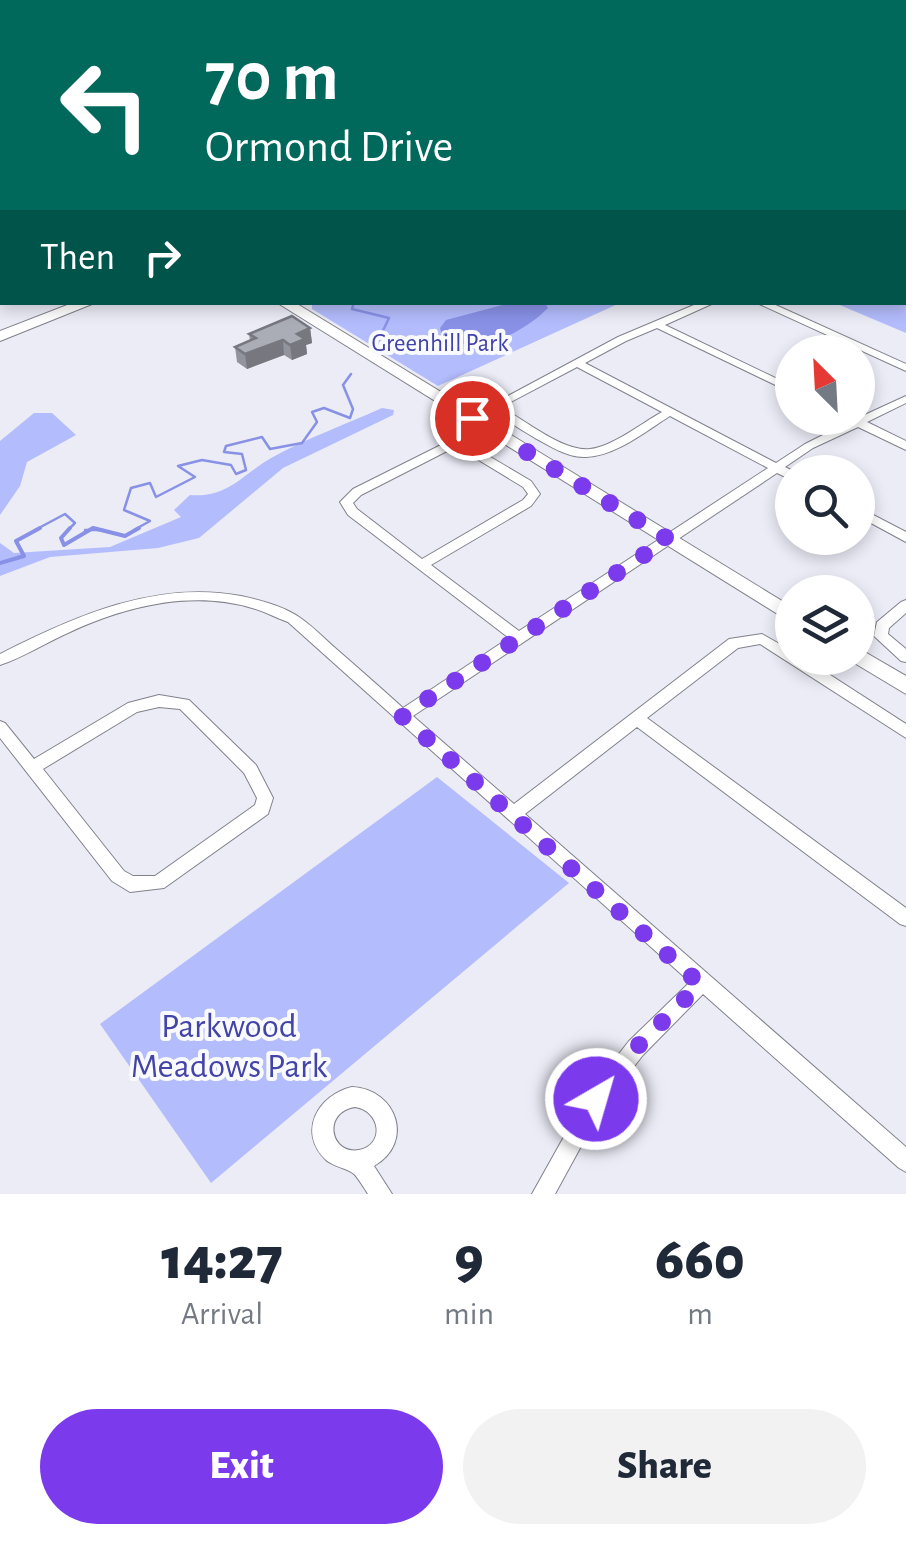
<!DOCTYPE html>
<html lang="en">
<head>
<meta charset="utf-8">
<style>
	body { margin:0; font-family:"Alegreya Sans",sans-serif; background:#f2f2f3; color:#1f2937; height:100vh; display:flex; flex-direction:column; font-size:38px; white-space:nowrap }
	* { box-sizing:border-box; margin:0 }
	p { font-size:32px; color:#747a83 }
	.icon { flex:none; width:55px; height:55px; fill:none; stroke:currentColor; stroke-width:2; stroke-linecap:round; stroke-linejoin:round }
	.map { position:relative; height:1194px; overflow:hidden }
	.panel { display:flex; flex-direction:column; background:#fff; flex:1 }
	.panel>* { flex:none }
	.guide { position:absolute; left:0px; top:0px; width:908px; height:305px; box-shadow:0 5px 15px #0003; background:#00695c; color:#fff; overflow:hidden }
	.needle { width:65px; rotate:336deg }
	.tools { position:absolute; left:775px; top:335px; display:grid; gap:20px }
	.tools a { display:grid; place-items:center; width:100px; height:100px; border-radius:50%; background:#fff; box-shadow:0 5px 15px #0003; font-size:50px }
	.pin { position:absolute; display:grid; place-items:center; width:85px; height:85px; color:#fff; margin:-42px; border:5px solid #fff; border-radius:50%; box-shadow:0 2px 10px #0007 }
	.me { position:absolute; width:110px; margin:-55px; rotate:38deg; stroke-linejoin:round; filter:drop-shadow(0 0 8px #0008) }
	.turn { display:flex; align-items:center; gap:35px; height:210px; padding:0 40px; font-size:45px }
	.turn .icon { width:130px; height:130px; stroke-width:2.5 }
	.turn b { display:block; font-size:70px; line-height:85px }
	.then { display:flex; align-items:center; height:95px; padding:0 40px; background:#0003; gap:20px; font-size:38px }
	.eta { display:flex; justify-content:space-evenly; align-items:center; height:170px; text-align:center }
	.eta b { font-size:60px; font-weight:800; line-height:70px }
	.primary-button { display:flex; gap:20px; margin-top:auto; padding:20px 40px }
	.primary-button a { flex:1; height:115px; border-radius:60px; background:#7c3aed; color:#fff; font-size:40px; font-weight:800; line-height:115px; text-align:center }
	.primary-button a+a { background:#f2f2f3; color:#1f2937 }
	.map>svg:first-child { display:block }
	.green { fill:#b3bcfc }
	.water { fill:#8891e6 }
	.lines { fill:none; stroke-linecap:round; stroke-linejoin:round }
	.stream-far1 { stroke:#8891e6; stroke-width:2.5 }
	.stream { stroke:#8891e6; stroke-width:4 }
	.street-casing { stroke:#80828b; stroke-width:2 }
	.secondary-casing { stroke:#80828b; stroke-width:2 }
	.street { fill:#fff; fill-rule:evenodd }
	.secondary { fill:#fff; fill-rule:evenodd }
	.wall { fill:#92949d }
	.shaded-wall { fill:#77787f }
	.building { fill:#aaacb6; stroke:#77787f; stroke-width:2.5 }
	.route { stroke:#7c3aed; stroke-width:18; stroke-dasharray:0 32.4 }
	.labels { text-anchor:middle; stroke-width:8; stroke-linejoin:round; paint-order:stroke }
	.far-park-label { font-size:25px; fill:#4344a7; stroke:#f9fafe }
	.near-park-label { font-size:35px; fill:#4344a7; stroke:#f9fafe }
</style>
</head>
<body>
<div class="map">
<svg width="906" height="1194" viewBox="0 0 906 1194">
	<rect width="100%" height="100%" fill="#ebecf6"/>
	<g class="green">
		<path d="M906 269V333L835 303 905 302Z"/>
		<path d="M312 302 620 303 438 386 312 309Z"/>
		<path d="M382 408 394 410 393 415 283 468 199 538 158 548 50 557 0 576V543L14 553 110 547 181 517 174 510 190 495C229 498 242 474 273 457 308 438 346 424 382 408Z"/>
		<path d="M34 413H52L76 435 27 462 20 486 0 515V441Z"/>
		<path d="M437 777 569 883 211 1183 100 1024Z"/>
	</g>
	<path class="water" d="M510 303H545L548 308C523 333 474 359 442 335L440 328 446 320Z"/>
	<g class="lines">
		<g class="stream-far1">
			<path d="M31 2 41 0"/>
			<path d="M354 302 352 309 389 318 379 339"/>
			<path d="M35 530 65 514 75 523 68 530"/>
			<path d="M85 530H103"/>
			<path d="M134 530 150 521 124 510 131 488 150 483 156 497 195 477 178 466 202 460 231 465 236 474 246 470 242 454 224 452 226 446 262 437 270 449 302 443 317 422 312 412 324 408 350 418 353 409 343 385 351 374"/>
		</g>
		<g class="stream">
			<path d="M70 528 61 538 64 545 93 528 125 536 139 528"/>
			<path d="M0 563 24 556 16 541 40 528"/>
		</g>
		<defs>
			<g id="street">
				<path d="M250 0H257L259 2H253Z"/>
				<path d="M324 0H332L334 2H327Z"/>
				<rect x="905" y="160" width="1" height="5"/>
				<rect x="905" y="219" width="1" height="6"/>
				<path d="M701 302H716L665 325 792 386V393L657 328 626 341 585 363 776 463 805 444 849 422V418H858L906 396V403L867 422 906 441V450L858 427 813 448 785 467 795 472H792V480L777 473 413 716 514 804 729 639 762 634 792 651V658H804L906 724V738L760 644 738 648 647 718 906 908V926L900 924 637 727 525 814 906 1147V1172L899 1168 703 994 643 1055 603 1106 555 1194H532L589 1092 629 1041 690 982 288 622C276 618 264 611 252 608 192 590 126 606 70 632 47 642 24 657 0 665V654C75 616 156 580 241 596 260 600 283 606 299 617 311 625 323 637 334 647 357 667 380 687 403 708L509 638 348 515 340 502 353 489 451 440 470 445 531 481 540 494 531 506 431 565 519 631 768 468 670 416C646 431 616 456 586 457 568 458 550 446 535 438 519 428 503 420 493 404L618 337ZM577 367 662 412C642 423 612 447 590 449 565 452 530 424 509 412L505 405ZM453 448 462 450 523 487 528 494 523 500 422 559 357 509 353 503 361 495Z"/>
				<path d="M755 302H769L906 364V371Z"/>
				<path d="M858 507 906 532V542L858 516Z"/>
				<path d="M906 600V613L889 628 888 634 906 649V662L901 661 874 636 877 622 901 602Z"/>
				<path d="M159 695 189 700 256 765 273 798 268 814 164 888 130 892 112 881 0 738V721L5 723 34 759 128 703ZM159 707 180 709 244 773 257 798 255 805 155 876H133L124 871 43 769 137 712Z"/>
				<path d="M352 1087C397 1089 415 1143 374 1166L392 1194H368C364 1188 359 1179 354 1174 347 1168 334 1167 326 1160 297 1132 318 1095 352 1087ZM355 1107C381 1111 385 1145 359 1150 330 1155 322 1112 355 1107Z"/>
			</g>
			<g id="secondary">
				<path d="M906 0V6L905 7V2H902Z"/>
				<rect x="905" y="80" width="1" height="6"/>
				<path d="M75 302H97L0 341V331Z"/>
				<path d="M276 302H294L792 607V623Z"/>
				<path d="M858 648 906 676V694L851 661 848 658H858Z"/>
			</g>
		</defs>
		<use href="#street" class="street-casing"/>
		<use href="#secondary" class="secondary-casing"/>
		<use href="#street" class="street"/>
		<use href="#secondary" class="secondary"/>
	</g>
	<path class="wall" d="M310 328 312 343 306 345 307 354 292 360 284 355 247 369 237 362 235 347 250 341 249 334Z"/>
	<g class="shaded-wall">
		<path d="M310 328 312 343 306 345 307 354 292 360 290 345 297 334Z"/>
		<path d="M283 340 284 355 247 369 245 354Z"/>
	</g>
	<path class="building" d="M292 316 310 328 297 334 305 339 290 345 283 340 245 354 235 347 256 338 249 334Z"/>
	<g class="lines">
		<path class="route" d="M472 418 668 539 402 716 700 984 636 1048 596 1099"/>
	</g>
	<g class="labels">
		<g class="far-park-label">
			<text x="440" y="351">Greenhill Park</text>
		</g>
		<g class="near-park-label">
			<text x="229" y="1037">Parkwood<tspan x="229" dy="40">Meadows Park</tspan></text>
		</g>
	</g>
</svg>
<div class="tools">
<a><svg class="needle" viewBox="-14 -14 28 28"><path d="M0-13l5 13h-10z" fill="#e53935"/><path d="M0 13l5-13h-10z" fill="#747a83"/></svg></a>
<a><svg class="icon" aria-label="search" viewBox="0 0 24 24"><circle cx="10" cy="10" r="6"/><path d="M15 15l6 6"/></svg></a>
<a><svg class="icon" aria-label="layers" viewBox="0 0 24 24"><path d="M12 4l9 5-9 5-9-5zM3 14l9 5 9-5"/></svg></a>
</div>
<div class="pin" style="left:472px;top:418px;background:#d93025"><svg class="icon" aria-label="arrive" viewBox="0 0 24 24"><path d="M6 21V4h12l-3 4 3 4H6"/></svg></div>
<svg class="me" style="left:596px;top:1099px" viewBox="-20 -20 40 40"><circle r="17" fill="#7c3aed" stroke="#fff" stroke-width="3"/><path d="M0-11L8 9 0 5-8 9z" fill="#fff"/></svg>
<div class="guide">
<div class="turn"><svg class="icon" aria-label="left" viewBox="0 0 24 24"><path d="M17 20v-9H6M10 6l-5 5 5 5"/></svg><div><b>70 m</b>Ormond Drive</div></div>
<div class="then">Then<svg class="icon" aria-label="right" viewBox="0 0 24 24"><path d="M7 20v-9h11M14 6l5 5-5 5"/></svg></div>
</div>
</div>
<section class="panel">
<div class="eta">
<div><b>14:27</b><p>Arrival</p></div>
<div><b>9</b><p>min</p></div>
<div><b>660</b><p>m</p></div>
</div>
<div class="primary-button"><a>Exit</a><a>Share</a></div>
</section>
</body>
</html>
